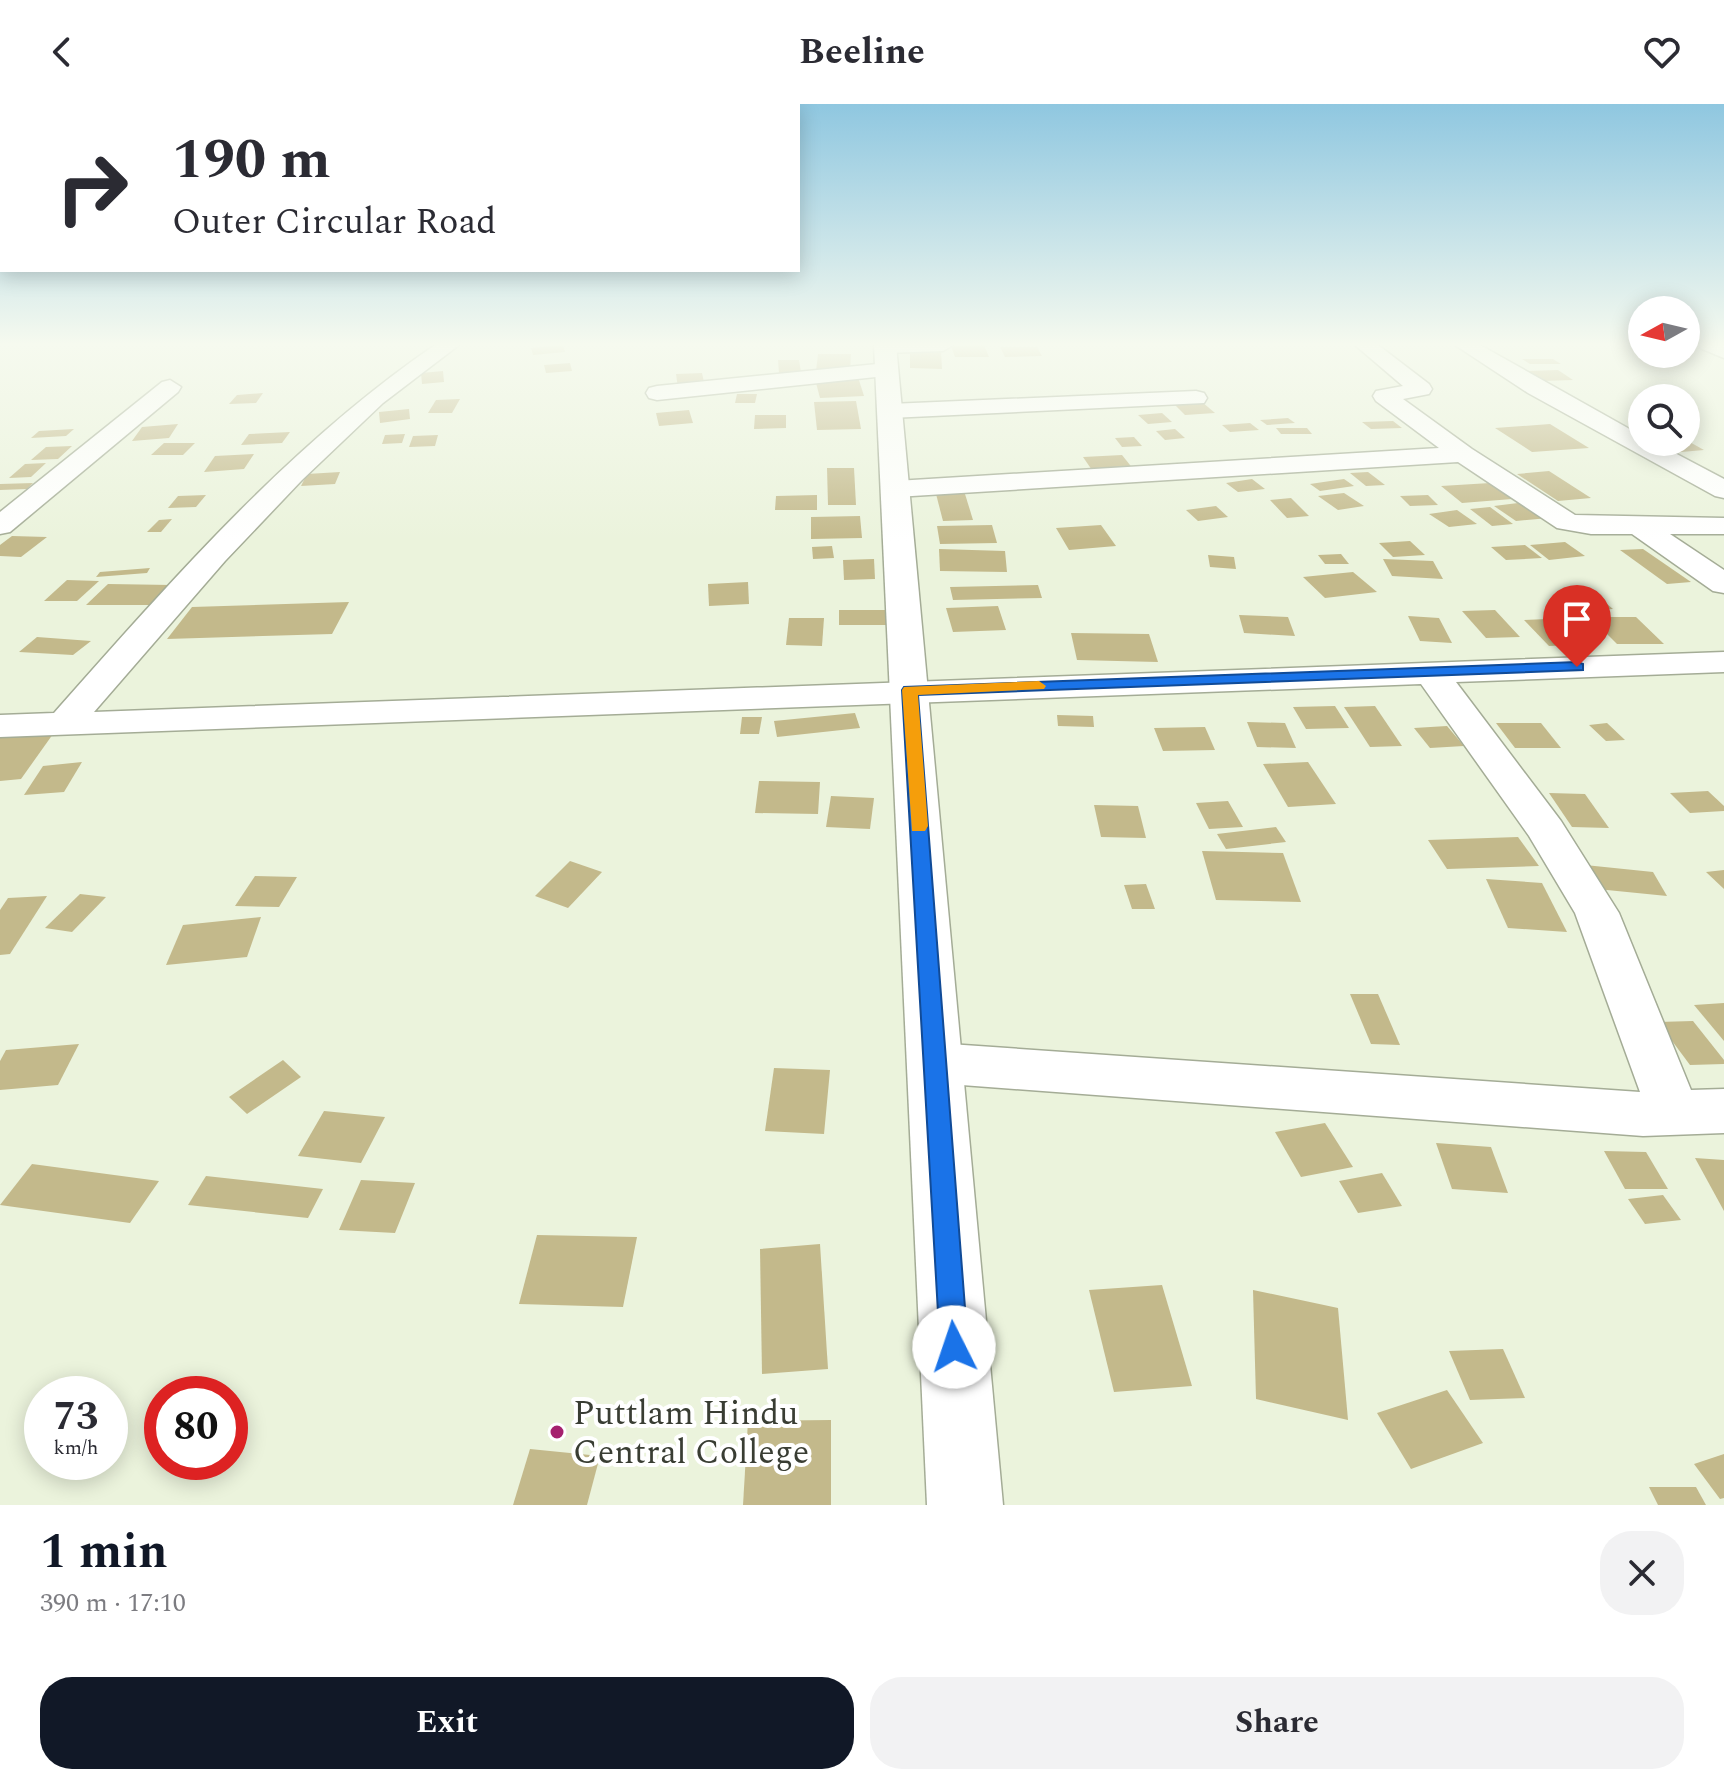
<!DOCTYPE html>
<html lang="en">
<head>
<meta charset="utf-8">
<style>
	body { margin:0; font-family:Spectral,serif; background:#f2f2f3; color:#2b2b33; height:100vh; display:flex; flex-direction:column; font-size:30px; white-space:nowrap }
	* { box-sizing:border-box; margin:0 }
	p { font-size:26px; color:#7c7c81 }
	.icon { flex:none; width:44px; height:44px; fill:none; stroke:currentColor; stroke-width:2; stroke-linecap:round; stroke-linejoin:round }
	.map { position:relative; height:1401px; overflow:hidden }
	.details { display:flex; flex-direction:column; background:#fff; flex:1 }
	.details>* { flex:none }
	.top-card { position:absolute; left:0px; top:0px; width:800px; height:168px; box-shadow:0 4px 20px #0003; background:#fff; color:#2b2b33; overflow:hidden }
	.needle { width:52px; rotate:262deg }
	.fabs { position:absolute; left:1628px; top:192px; display:grid; gap:16px }
	.fabs a { display:grid; place-items:center; width:72px; height:72px; border-radius:50%; background:#fff; box-shadow:0 4px 20px #0003; font-size:40px }
	.speed { position:absolute; left:24px; top:1272px; display:flex; gap:16px; font-size:40px; font-weight:700; text-align:center }
	.speed>* { display:grid; place-content:center; width:104px; height:104px; border-radius:50%; background:#fff; box-shadow:0 4px 20px #0003; line-height:1 }
	.speed small { font-size:20px; font-weight:400 }
	.speed .limit { border:12px solid #d22; background:#fff; color:#111 }
	.pin { position:absolute; display:grid; place-items:center; width:68px; height:68px; color:#fff; margin:-82px -34px; border-radius:50% 50% 50% 0; rotate:-45deg; box-shadow:0 0 8px #0007 }
	.pin .icon { rotate:45deg }
	.me { position:absolute; width:88px; margin:-44px; rotate:356deg; stroke-linejoin:round; filter:drop-shadow(0 0 6px #0008) }
	.turn { display:flex; align-items:center; gap:28px; height:168px; padding:0 40px; font-size:36px }
	.turn .icon { width:104px; height:104px; stroke-width:2.5 }
	.turn b { display:block; font-size:56px; line-height:68px }
	.round { display:grid; place-items:center; flex:none; width:84px; height:84px; border-radius:32px; background:#f2f2f3 }
	.summary { display:flex; align-items:center; justify-content:space-between; height:136px; padding:0 40px }
	h1 { font-size:48px; font-weight:700; line-height:60px; color:#111827 }
	.primary-button { display:flex; gap:16px; margin-top:auto; padding:16px 40px }
	.primary-button a { flex:1; height:92px; border-radius:32px; background:#111827; color:#fff; font-size:32px; font-weight:700; line-height:92px; text-align:center }
	.primary-button a+a { background:#f2f2f3; color:#2b2b33 }
	header { display:flex; justify-content:space-between; align-items:center; height:104px; padding:0 40px; background:#fff; font-size:36px; font-weight:700 }
	.map>svg:first-child { display:block }
	.building { fill:#c3b98b }
	.lines { fill:none; stroke-linecap:round; stroke-linejoin:round }
	.minor-casing { stroke:#a4ac96; stroke-width:3 }
	.highway-casing { stroke:#a4ac96; stroke-width:3 }
	.minor { fill:#fff; fill-rule:evenodd }
	.highway { fill:#fff; fill-rule:evenodd }
	.route { fill:#1a73e8; stroke:#114b97; stroke-width:2 }
	.slow { fill:#f59e0b }
	.poi-dot { fill:#a5216e; stroke:#fff; stroke-width:3 }
	.labels { text-anchor:middle; stroke-width:8; stroke-linejoin:round; paint-order:stroke }
	.near-poi-label { font-size:34px; fill:#393d33; stroke:#fff; text-anchor:start }
</style>
</head>
<body>
<header><svg class="icon" aria-label="back" viewBox="0 0 24 24"><path d="M15 5l-7 7 7 7"/></svg>Beeline<svg class="icon" aria-label="heart" viewBox="0 0 24 24"><path d="M12 20l-8-8c-3-5 5-10 8-4 3-6 11-1 8 4z"/></svg></header>
<div class="map">
<svg width="1724" height="1401" viewBox="0 0 1724 1401">
	<rect width="100%" height="100%" fill="#ebf3dc"/>
	<g class="building">
		<path d="M563 241 565 248 533 251 531 244Z"/>
		<path d="M984 241 989 253H955L951 242Z"/>
		<path d="M1000 243H1037L1042 252 1005 253Z"/>
		<path d="M910 246H941L942 265 910 264Z"/>
		<path d="M818 250H851L850 267H816Z"/>
		<path d="M1522 255H1553L1561 260H1530Z"/>
		<path d="M778 256H799L801 268 779 269Z"/>
		<path d="M570 259 572 267 546 269 544 261Z"/>
		<path d="M1558 266 1573 276 1541 277 1527 267Z"/>
		<path d="M443 267 444 278 422 280 421 269Z"/>
		<path d="M702 269 705 283 678 284 676 270Z"/>
		<path d="M858 273 864 292 820 294 815 275Z"/>
		<path d="M263 289 256 299 229 300 237 291Z"/>
		<path d="M737 290H757L755 299H735Z"/>
		<path d="M460 295 452 309H428L436 296Z"/>
		<path d="M856 297 861 325 817 326 814 298Z"/>
		<path d="M1202 298 1215 309 1185 311 1174 300Z"/>
		<path d="M409 305 410 315 380 319 379 308Z"/>
		<path d="M689 306 693 319 659 322 656 309Z"/>
		<path d="M1162 309 1172 318 1148 320 1138 311Z"/>
		<path d="M755 311H786V324L754 325Z"/>
		<path d="M1288 314 1295 319 1267 321 1260 316Z"/>
		<path d="M1393 317 1402 324 1371 325 1362 318Z"/>
		<path d="M1250 319 1259 326 1230 328 1222 321Z"/>
		<path d="M178 320 169 334 132 337 142 323Z"/>
		<path d="M1550 320 1589 344 1532 348 1495 324Z"/>
		<path d="M1276 324H1307L1312 330H1281Z"/>
		<path d="M74 325 66 332 31 334 39 327Z"/>
		<path d="M1175 325 1185 334 1165 336 1156 327Z"/>
		<path d="M290 328 282 339 241 341 249 330Z"/>
		<path d="M405 330 402 339 382 340 385 331Z"/>
		<path d="M438 331 435 342 409 343 413 332Z"/>
		<path d="M1134 333 1142 342 1122 343 1115 334Z"/>
		<path d="M1686 336 1704 346 1670 349 1651 338Z"/>
		<path d="M164 339H195L183 351H151Z"/>
		<path d="M72 342 58 355 31 356 46 343Z"/>
		<path d="M254 350 244 365 204 368 215 352Z"/>
		<path d="M1122 351 1134 366 1094 369 1083 353Z"/>
		<path d="M46 359 31 373 9 374 25 360Z"/>
		<path d="M827 364H854L856 401H828Z"/>
		<path d="M1549 367 1591 394 1558 397 1517 370Z"/>
		<path d="M340 368 335 380 301 382 307 370Z"/>
		<path d="M1368 368 1385 381 1366 382 1350 369Z"/>
		<path d="M1252 375 1265 385 1238 388 1226 379Z"/>
		<path d="M1344 375 1354 382 1320 387 1310 380Z"/>
		<path d="M33 379 27 385 0 386V380Z"/>
		<path d="M1490 379 1512 395 1462 399 1441 382Z"/>
		<path d="M1344 389 1364 402 1338 406 1318 392Z"/>
		<path d="M936 390H965L973 416 943 417Z"/>
		<path d="M206 391 196 403 168 404 178 392Z"/>
		<path d="M817 391V406H775L776 392Z"/>
		<path d="M1428 391 1438 401 1410 402 1400 392Z"/>
		<path d="M1291 394 1309 412 1287 414 1270 396Z"/>
		<path d="M1526 398 1549 414 1516 417 1494 402Z"/>
		<path d="M1216 402 1228 413 1198 417 1186 406Z"/>
		<path d="M1490 403 1513 420 1492 422 1470 405Z"/>
		<path d="M1457 406 1477 420 1449 423 1429 410Z"/>
		<path d="M860 412 862 434 811 435V413Z"/>
		<path d="M172 415 161 428H147L159 416Z"/>
		<path d="M992 421 997 439 940 440 937 422Z"/>
		<path d="M1101 421 1116 442 1069 446 1056 424Z"/>
		<path d="M12 432 47 433 21 453 0 452V441Z"/>
		<path d="M1410 437 1425 451 1393 453 1379 439Z"/>
		<path d="M1565 438 1585 452 1549 456 1530 441Z"/>
		<path d="M1525 441 1542 454 1506 456 1491 443Z"/>
		<path d="M832 442 834 454 813 455 812 443Z"/>
		<path d="M939 445 1005 447 1007 468 940 467Z"/>
		<path d="M1643 445 1691 478 1667 480 1620 446Z"/>
		<path d="M1341 450 1349 460H1325L1318 451Z"/>
		<path d="M1208 451 1234 453 1236 465 1210 463Z"/>
		<path d="M874 455 875 475 844 476 843 456Z"/>
		<path d="M1383 455 1433 457 1443 475 1392 472Z"/>
		<path d="M150 464 147 469 96 473 100 468Z"/>
		<path d="M1353 468 1377 488 1325 494 1303 473Z"/>
		<path d="M67 476 99 477 77 497H44Z"/>
		<path d="M748 478 749 500 709 502 708 480Z"/>
		<path d="M108 480 172 481 151 501H86Z"/>
		<path d="M1038 481 1042 494 953 496 950 483Z"/>
		<path d="M1596 491 1613 505 1583 507 1566 493Z"/>
		<path d="M349 498 332 530 167 535 192 503Z"/>
		<path d="M998 502 1006 526 953 528 946 504Z"/>
		<path d="M839 506H888L889 521H839Z"/>
		<path d="M1495 506 1520 533 1486 534 1462 507Z"/>
		<path d="M1569 509 1586 524 1566 525 1549 510Z"/>
		<path d="M1239 511 1288 513 1295 532 1244 529Z"/>
		<path d="M1408 512 1439 514 1452 539 1420 537Z"/>
		<path d="M1590 513H1636L1664 540H1617Z"/>
		<path d="M789 514H824L822 542 786 541Z"/>
		<path d="M1547 515 1573 541 1549 542 1524 516Z"/>
		<path d="M1071 529 1149 530 1158 558 1077 556Z"/>
		<path d="M37 533 91 537 73 551 19 548Z"/>
		<path d="M1335 602 1349 624 1306 625 1293 603Z"/>
		<path d="M1375 602 1402 642 1370 643 1344 603Z"/>
		<path d="M855 609 860 624 777 633 774 617Z"/>
		<path d="M1057 611 1093 612 1094 623 1058 622Z"/>
		<path d="M742 613H762L759 630H740Z"/>
		<path d="M1247 618 1285 619 1296 644 1257 643Z"/>
		<path d="M1496 619H1541L1561 644H1515Z"/>
		<path d="M1607 619 1625 636 1606 637 1589 621Z"/>
		<path d="M1447 622 1464 642 1430 644 1414 624Z"/>
		<path d="M1205 623 1215 646 1163 647 1154 624Z"/>
		<path d="M53 630 21 675 0 677V634Z"/>
		<path d="M82 658 64 688 24 691 43 662Z"/>
		<path d="M1308 658 1336 700 1288 703 1263 660Z"/>
		<path d="M759 677 820 678 818 710 755 709Z"/>
		<path d="M1708 687 1724 702V707L1690 709 1670 689Z"/>
		<path d="M1549 689 1585 690 1609 724 1572 723Z"/>
		<path d="M831 692 874 694 870 725 826 723Z"/>
		<path d="M1228 697 1243 723 1209 725 1196 699Z"/>
		<path d="M1094 701 1138 702 1146 734 1101 733Z"/>
		<path d="M1276 723 1286 738 1226 745 1217 730Z"/>
		<path d="M1518 733 1539 762 1447 765 1428 736Z"/>
		<path d="M1202 747 1283 749 1301 798 1216 796Z"/>
		<path d="M570 757 602 768 568 804 535 792Z"/>
		<path d="M1585 761 1653 768 1667 792 1597 785Z"/>
		<path d="M1724 766V785L1706 768Z"/>
		<path d="M255 772 297 773 279 803 235 802Z"/>
		<path d="M1486 775 1542 779 1567 828 1508 824Z"/>
		<path d="M1146 780 1155 805H1132L1124 781Z"/>
		<path d="M80 790 106 793 72 828 45 824Z"/>
		<path d="M47 792 10 850 0 851V806L8 794Z"/>
		<path d="M261 813 247 853 166 861 183 821Z"/>
		<path d="M1350 890H1378L1400 941 1371 940Z"/>
		<path d="M1724 899V937L1694 901Z"/>
		<path d="M1693 917 1724 956V960L1690 961 1658 918Z"/>
		<path d="M79 940 58 981 0 986V957L6 946Z"/>
		<path d="M283 956 301 973 247 1010 229 993Z"/>
		<path d="M774 964 830 966 824 1030 765 1027Z"/>
		<path d="M324 1007 385 1013 361 1059 298 1052Z"/>
		<path d="M1325 1019 1353 1063 1301 1073 1275 1028Z"/>
		<path d="M1436 1039 1491 1043 1508 1089 1452 1085Z"/>
		<path d="M1604 1047 1646 1048 1668 1085H1625Z"/>
		<path d="M1695 1054 1724 1056V1107Z"/>
		<path d="M32 1060 159 1077 130 1119 0 1101Z"/>
		<path d="M1382 1069 1402 1102 1358 1109 1339 1077Z"/>
		<path d="M206 1072 323 1085 308 1114 188 1101Z"/>
		<path d="M361 1076 415 1079 395 1129 339 1126Z"/>
		<path d="M1663 1091 1681 1116 1645 1120 1628 1095Z"/>
		<path d="M537 1131 637 1133 623 1203 519 1200Z"/>
		<path d="M820 1140 828 1265 762 1270 760 1145Z"/>
		<path d="M1162 1181 1192 1282 1114 1288 1089 1186Z"/>
		<path d="M1253 1186 1338 1204 1348 1316 1256 1295Z"/>
		<path d="M1503 1245 1525 1294 1470 1296 1449 1247Z"/>
		<path d="M1447 1286 1483 1339 1411 1365 1377 1309Z"/>
		<path d="M831 1316V1401H743L748 1317Z"/>
		<path d="M530 1345 600 1352 587 1401H513Z"/>
		<path d="M1724 1350V1394L1720 1395 1694 1360Z"/>
		<path d="M1649 1383H1696L1706 1401H1658Z"/>
	</g>
	<g class="lines">
		<defs>
			<g id="minor">
				<path d="M435 241H459L383 299 302 376 225 457 94 608 1724 548V568L1456 578 1561 717 1619 809 1691 986 1724 985V1029L1643 1032 935 979 917 973 910 959 917 945 935 939 1640 988 1575 809 1529 732 1421 580 0 633V611L54 609C171 477 289 341 435 241Z"/>
				<path d="M876 241H953L943 247 885 249 878 247Z"/>
				<path d="M1355 241H1378L1429 280 1432 285 1429 290 1403 295 1472 345 1575 411 1724 414V430H1670L1724 466V489L1713 487 1632 430H1591L1557 424 1458 358 896 393 887 391 883 385 887 379 896 377 1439 344 1376 297 1373 292 1376 287 1403 282Z"/>
				<path d="M1455 241H1480L1642 332V338H1654L1724 375V394L1715 392 1528 289Z"/>
				<path d="M1699 241H1724V254L1702 245Z"/>
				<path d="M887 259 898 266 895 271 657 296 649 294 646 289 649 284 657 282Z"/>
				<path d="M170 276 181 283 178 288 10 428 0 430V408L162 278Z"/>
				<path d="M1196 287 1204 289 1207 294 1204 299 890 314 882 312 878 307 882 302 890 300Z"/>
			</g>
			<path id="highway" d="M874 241H896L1003 1401H927Z"/>
		</defs>
		<use href="#minor" class="minor-casing"/>
		<use href="#highway" class="highway-casing"/>
		<use href="#minor" class="minor"/>
		<use href="#highway" class="highway"/>
	</g>
	<linearGradient id="sky" x2="0" y2="1"><stop stop-color="#8fc7e0"/><stop offset="0.55" stop-color="#f6faef"/><stop offset="1" stop-color="#f6faef" stop-opacity="0"/></linearGradient>
	<rect width="1724" height="437" fill="url(#sky)"/>
	<path class="route" d="M1577 558 1583 560V566L918 591 968 1243 964 1253 954 1257 944 1253 940 1243 902 586 904 583Z"/>
	<path class="slow" d="M1039 577 1046 582 1044 585 918 591 928 722 925 727H912L902 586 904 583Z"/>
	<circle class="poi-dot" cx="557" cy="1328" r="8"/>
	<g class="labels">
		<g class="near-poi-label">
			<text x="573" y="1320">Puttlam Hindu<tspan x="573" dy="39">Central College</tspan></text>
		</g>
	</g>
</svg>
<div class="fabs">
<a><svg class="needle" viewBox="-14 -14 28 28"><path d="M0-13l5 13h-10z" fill="#e53935"/><path d="M0 13l5-13h-10z" fill="#7c7c81"/></svg></a>
<a><svg class="icon" aria-label="search" viewBox="0 0 24 24"><circle cx="10" cy="10" r="6"/><path d="M15 15l6 6"/></svg></a>
</div>
<div class="speed"><div>73<small>km/h</small></div><div class="limit">80</div></div>
<div class="pin" style="left:1577px;top:563px;background:#d93025"><svg class="icon" aria-label="arrive" viewBox="0 0 24 24"><path d="M6 21V4h12l-3 4 3 4H6"/></svg></div>
<svg class="me" style="left:954px;top:1243px" viewBox="-20 -20 40 40"><circle r="19" fill="#fff"/><path d="M0-13L10 11 0 6-10 11z" fill="#1a73e8"/></svg>
<div class="top-card">
<div class="turn"><svg class="icon" aria-label="right" viewBox="0 0 24 24"><path d="M7 20v-9h11M14 6l5 5-5 5"/></svg><div><b>190 m</b>Outer Circular Road</div></div>
</div>
</div>
<section class="details">
<div class="summary"><div><h1>1 min</h1><p>390 m · 17:10</p></div><a class="round"><svg class="icon" aria-label="close" viewBox="0 0 24 24"><path d="M6 6l12 12M18 6L6 18"/></svg></a></div>
<div class="primary-button"><a>Exit</a><a>Share</a></div>
</section>
</body>
</html>
